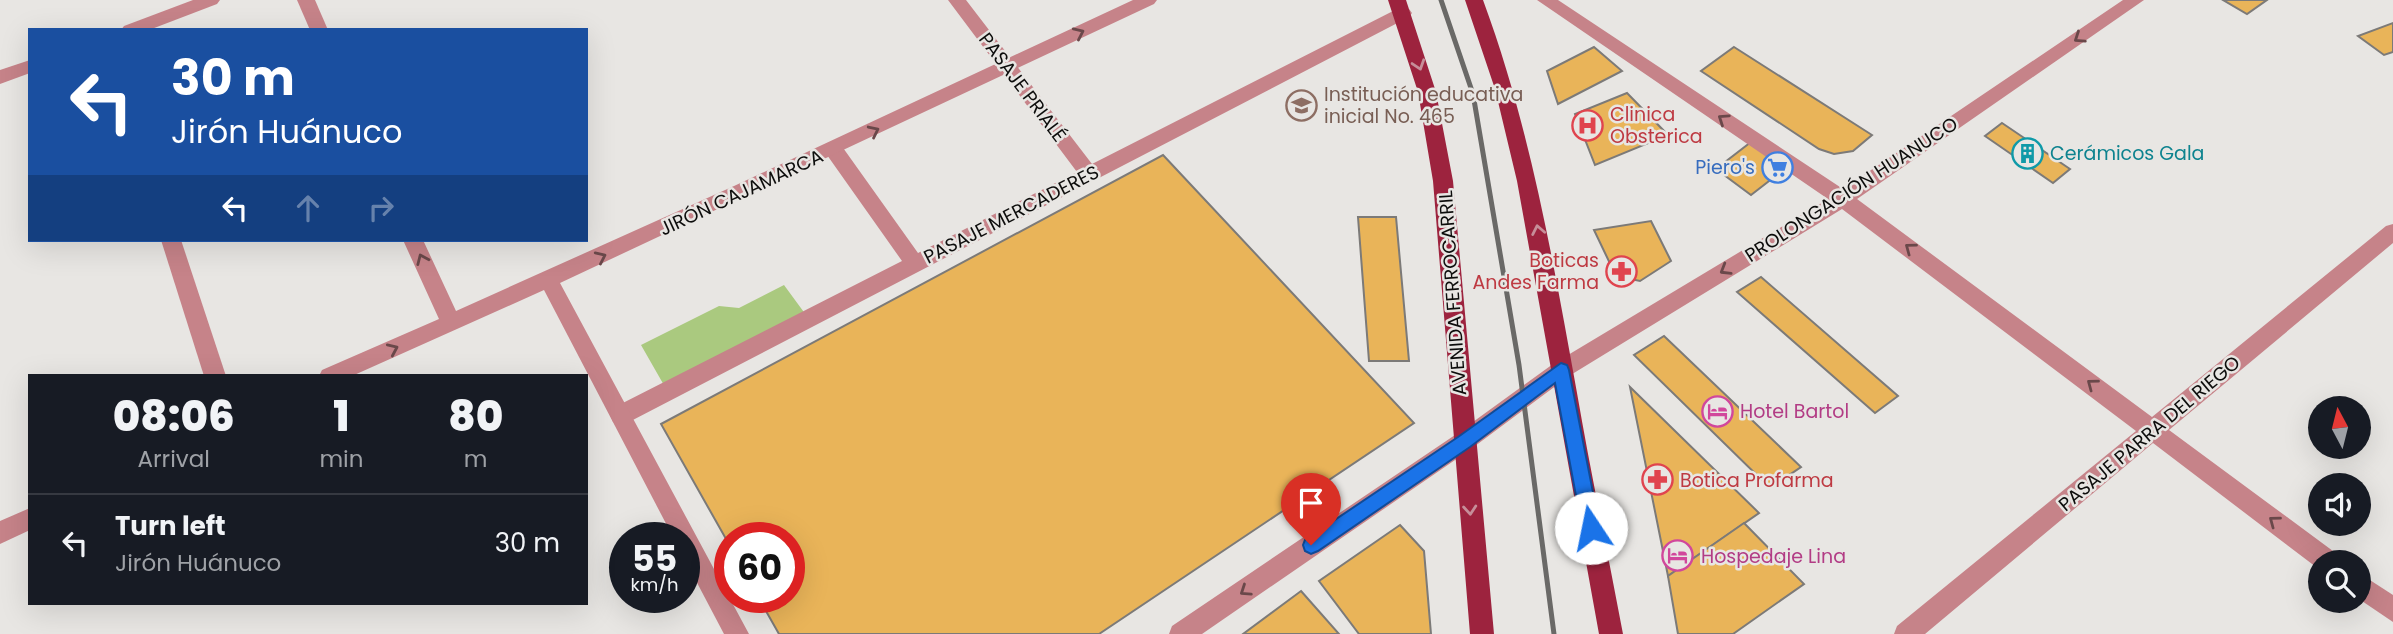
<!DOCTYPE html>
<html lang="en">
<head>
<meta charset="utf-8">
<style>
	body { margin:0; font-family:Poppins,sans-serif; background:#20242c; color:#f1f3f6; height:100vh; display:flex; flex-direction:column; font-size:26px; white-space:nowrap }
	* { box-sizing:border-box; margin:0 }
	p { font-size:23px; color:#9ea1a6 }
	.icon { flex:none; width:38px; height:38px; fill:none; stroke:currentColor; stroke-width:2; stroke-linecap:round; stroke-linejoin:round }
	.map { position:relative; flex:1; overflow:hidden }
	.side { position:absolute; left:28px; top:374px; width:560px; height:231px; display:flex; flex-direction:column; background:#171b24; border-radius:0px; box-shadow:0 7px 28px #0002 }
	.side>* { flex:none }
	.hud { position:absolute; left:28px; top:28px; width:560px; height:214px; border-radius:0px; box-shadow:0 7px 28px #0002; background:#1a4fa0; color:#fff; overflow:hidden }
	.needle { width:46px; rotate:353deg }
	.buttons { position:absolute; left:2308px; top:396px; display:grid; gap:14px }
	.buttons a { display:grid; place-items:center; width:63px; height:63px; border-radius:50%; background:#171b24; box-shadow:0 7px 28px #0002; font-size:35px }
	.speed { position:absolute; left:609px; top:522px; display:flex; gap:14px; font-size:35px; font-weight:700; text-align:center }
	.speed>* { display:grid; place-content:center; width:91px; height:91px; border-radius:50%; background:#171b24; box-shadow:0 7px 28px #0002; line-height:1 }
	.speed small { font-size:18px; font-weight:400 }
	.speed .limit { border:10px solid #d22; background:#fff; color:#111 }
	.pin { position:absolute; display:grid; place-items:center; width:60px; height:60px; color:#fff; margin:-72px -30px; border-radius:50% 50% 50% 0; rotate:-45deg; box-shadow:0 0 7px #0007 }
	.pin .icon { rotate:45deg }
	.me { position:absolute; width:77px; margin:-38px; rotate:349deg; stroke-linejoin:round; filter:drop-shadow(0 0 5px #0008) }
	.turn { display:flex; align-items:center; gap:24px; height:147px; padding:0 28px; font-size:32px }
	.turn .icon { width:91px; height:91px; stroke-width:2.5 }
	.turn b { display:block; font-size:49px; line-height:60px }
	.lanes { display:flex; align-items:center; height:66px; padding:0 28px; background:#0003; justify-content:center; gap:35px; direction:ltr }
	.lanes .off { opacity:.35 }
	.eta { display:flex; justify-content:space-evenly; align-items:center; height:119px; text-align:center }
	.eta b { font-size:42px; font-weight:800; line-height:49px }
	ul { padding:0; list-style:none }
	li { display:flex; align-items:center; gap:21px; height:98px; padding:0 28px; border-top:2px solid #363941 }
	li div { flex:1 }
	li b { display:block; font-size:26px }
	li em { font-style:normal }
	.map>svg:first-child { display:block }
	.green { fill:#aac97f }
	.building { fill:#e9b459; stroke:#7c7a78; stroke-width:2 }
	.lines { fill:none; stroke-linecap:round; stroke-linejoin:round }
	.lane { fill:#c68389; fill-rule:evenodd }
	.street { fill:#c68389; fill-rule:evenodd }
	.primary { fill:#9d233e; fill-rule:evenodd }
	.rail { stroke:#6a6967; stroke-width:5 }
	.oneway { stroke:#6a484a }
	.oneway2 { stroke:#c68e99 }
	.route { fill:#1a73e8; stroke:#114b97; stroke-width:2 }
	.labels { text-anchor:middle; stroke-width:5; stroke-linejoin:round; paint-order:stroke }
	.street-label { font-size:19px; fill:#0d0d0c; stroke:#e8e6e3 }
	.education-label { font-size:19px; fill:#785e54; stroke:#e8e6e3; text-anchor:start }
	.health-label { font-size:19px; fill:#be3a42; stroke:#e8e6e3; text-anchor:start }
	.culture-label { font-size:19px; fill:#0d838f; stroke:#e8e6e3; text-anchor:start }
	.shop-label { font-size:19px; fill:#366cbe; stroke:#e8e6e3; text-anchor:end }
	.hotel-label { font-size:19px; fill:#b23c85; stroke:#e8e6e3; text-anchor:start }
</style>
</head>
<body>
<div class="map">
<svg width="2393" height="634" viewBox="0 0 2393 634">
	<rect width="100%" height="100%" fill="#e8e6e3"/>
	<path class="green" d="M784 285 806 315 665 387 641 345 719 306 739 308Z"/>
	<g class="building">
		<path d="M2223 0H2267L2247 14Z"/>
		<path d="M2393 23V52L2384 55 2358 36Z"/>
		<path d="M1594 47 1622 71 1558 104 1547 71Z"/>
		<path d="M1734 47 1872 135 1853 151 1834 154 1819 149 1701 71Z"/>
		<path d="M1627 93 1668 135 1595 165 1575 114Z"/>
		<path d="M2002 123 2070 169 2053 183 1985 136Z"/>
		<path d="M1751 142 1787 167 1751 195 1716 169Z"/>
		<path d="M1163 155 1414 423 1099 634H779L758 597H789V537H730V546L661 424Z"/>
		<path d="M1358 217H1396L1409 361H1369Z"/>
		<path d="M1651 221 1671 261 1640 281 1616 276 1594 230Z"/>
		<path d="M1761 277 1898 396 1875 413 1737 292Z"/>
		<path d="M1664 336 1801 467 1770 488 1634 355Z"/>
		<path d="M1630 387 1759 513 1668 576Z"/>
		<path d="M1744 523 1804 584 1733 634H1678L1668 576Z"/>
		<path d="M1400 525 1424 551 1431 634H1359L1319 581Z"/>
		<path d="M1301 591 1339 634H1243Z"/>
	</g>
	<g class="lines">
		<g class="lane">
			<path d="M948 0H966L1092 164 1397 9H1409L1412 13 1409 17 629 422 621 425 613 422 610 415 613 408 902 261 827 155 824 150 827 145H841L918 253 1077 172Z"/>
			<path d="M161 240H181L226 376H204Z"/>
		</g>
		<g class="street">
			<path d="M193 0H220L217 4 149 30H121L124 26Z"/>
			<path d="M297 0H315L328 30H310Z"/>
			<path d="M1133 0H1157L1154 4 560 283 749 634H724L684 558V537H673L544 290 352 376H319L322 370 439 319 403 240H423L456 311 734 186Z"/>
			<path d="M1537 0H1558L1843 189 2123 0H2144L1857 199 2152 417 2386 226 2393 224V243L2169 430 2337 554 2341 562H2320V570L2153 443 1925 634H1894L1897 626 2136 431 1842 209 1569 376 1471 449 1202 634H1169L1172 626 1455 435 1553 364 1828 199Z"/>
			<path d="M30 60V73L0 84V70Z"/>
			<path d="M30 508V530L0 544V521Z"/>
			<path d="M2359 573 2393 595V622L2359 599Z"/>
		</g>
		<g class="primary">
			<path d="M1388 0H1406L1436 92 1453 181 1494 634H1470L1433 181 1418 92Z"/>
			<path d="M1465 0H1483C1530 127 1553 260 1577 393 1591 474 1608 554 1623 634H1599L1517 181 1495 89Z"/>
		</g>
		<path class="rail" d="M1441 0 1473 94 1519 365 1554 634"/>
	</g>
	<defs><path id="oneway-chevron" d="M-2-3.5L2.5 0L-2 3.5" fill="none" stroke-width="1.6" stroke-linecap="round" stroke-linejoin="round" transform="scale(1.75)"/></defs>
	<g class="oneway">
		<use href="#oneway-chevron" transform="translate(1079 33) rotate(-25)"/>
		<use href="#oneway-chevron" transform="translate(2079 38) rotate(146)"/>
		<use href="#oneway-chevron" transform="translate(1723 119) rotate(-146)"/>
		<use href="#oneway-chevron" transform="translate(874 131) rotate(-26)"/>
		<use href="#oneway-chevron" transform="translate(1910 248) rotate(-143)"/>
		<use href="#oneway-chevron" transform="translate(601 257) rotate(-25)"/>
		<use href="#oneway-chevron" transform="translate(422 259) rotate(-114)"/>
		<use href="#oneway-chevron" transform="translate(1725 270) rotate(149)"/>
		<use href="#oneway-chevron" transform="translate(393 349) rotate(-24)"/>
		<use href="#oneway-chevron" transform="translate(2092 384) rotate(-143)"/>
		<use href="#oneway-chevron" transform="translate(2274 521) rotate(-143)"/>
		<use href="#oneway-chevron" transform="translate(1245 591) rotate(146)"/>
	</g>
	<g class="oneway2">
		<use href="#oneway-chevron" transform="translate(1419 65) rotate(72)"/>
		<use href="#oneway-chevron" transform="translate(1538 230) rotate(-101)"/>
		<use href="#oneway-chevron" transform="translate(1470 510) rotate(85)"/>
	</g>
	<path class="route" d="M1561 363 1567 365 1569 370 1600 528 1597 533 1591 536 1585 533 1582 528 1555 383 1470 447 1318 551 1311 554 1305 551 1303 545 1305 540 1458 437Z"/>
	<defs>
		<symbol id="school-ring" viewBox="-11 -11 22 22"><circle r="9.5" fill="#e8e6e3" stroke="#8d6e63" stroke-width="1.5"/><path d="M0-5L7-2L0 1L-7-2ZM-4 1L0 2.5L4 1V4Q0 6-4 4Z" fill="#8d6e63"/></symbol>
		<symbol id="hospital-ring" viewBox="-11 -11 22 22"><circle r="9.5" fill="#e8e6e3" stroke="#e0444e" stroke-width="1.5"/><path d="M-5-5h3v3.5h4V-5h3V5h-3V1.5h-4V5h-3Z" fill="#e0444e"/></symbol>
		<symbol id="building-ring" viewBox="-11 -11 22 22"><circle r="9.5" fill="#e8e6e3" stroke="#0f9aa8" stroke-width="1.5"/><path d="M-4-6H4V6H1V3H-1V6H-4ZM-2.5-4.3h1.7v1.8h-1.7ZM.8-4.3h1.7v1.8H.8ZM-2.5-1h1.7V.8h-1.7ZM.8-1h1.7V.8H.8Z" fill="#0f9aa8"/></symbol>
		<symbol id="supermarket-ring" viewBox="-11 -11 22 22"><circle r="9.5" fill="#e8e6e3" stroke="#3f7fe0" stroke-width="1.5"/><path d="M-6-5.5h2.5l.6 2H6L4.5 2H-2.5L-4.4-4H-6ZM-1.5 3.2a1.3 1.3 0 1 0 .1 0ZM3 3.2a1.3 1.3 0 1 0 .1 0Z" fill="#3f7fe0"/></symbol>
		<symbol id="pharmacy-ring" viewBox="-11 -11 22 22"><circle r="9.5" fill="#e8e6e3" stroke="#e0444e" stroke-width="1.5"/><path d="M-2-6h4v4h4v4h-4v4h-4v-4h-4v-4h4Z" fill="#e0444e"/></symbol>
		<symbol id="hotel-ring" viewBox="-11 -11 22 22"><circle r="9.5" fill="#e8e6e3" stroke="#d1479c" stroke-width="1.5"/><path d="M-6-4.5h1.5V1H6V5H4.5V3h-9V5H-6ZM-4 0a1.8 1.8 0 1 1 3.6 0ZM.5 0V-2.5h3Q6-2.5 6 0Z" fill="#d1479c"/></symbol>
	</defs>
	<g fill-rule="evenodd">
		<use href="#school-ring" x="1284" y="88" width="35" height="35"/>
		<use href="#hospital-ring" x="1570" y="108" width="35" height="35"/>
		<use href="#building-ring" x="2010" y="136" width="35" height="35"/>
		<use href="#supermarket-ring" x="1760" y="150" width="35" height="35"/>
		<use href="#pharmacy-ring" x="1604" y="254" width="35" height="35"/>
		<use href="#hotel-ring" x="1700" y="394" width="35" height="35"/>
		<use href="#pharmacy-ring" x="1640" y="462" width="35" height="35"/>
		<use href="#hotel-ring" x="1660" y="538" width="35" height="35"/>
	</g>
	<g class="labels">
		<g class="street-label">
			<text transform="translate(1023 87) rotate(53)" y="7">PASAJE PRIALÉ</text>
			<text transform="translate(1851 189) rotate(-33)" y="7">PROLONGACIÓN HUANUCO</text>
			<text transform="translate(741 192) rotate(-25)" y="7">JIRÓN CAJAMARCA</text>
			<text transform="translate(1011 214) rotate(-27)" y="7">PASAJE MERCADERES</text>
			<text transform="translate(1452 293) rotate(-94)" y="7">AVENIDA FERROCARRIL</text>
			<text transform="translate(2149 433) rotate(-40)" y="7">PASAJE PARRA DEL RIEGO</text>
		</g>
		<g class="education-label">
			<text x="1324" y="101">Institución educativa<tspan x="1324" dy="22">inicial No. 465</tspan></text>
		</g>
		<g class="health-label">
			<text x="1610" y="121">Clinica<tspan x="1610" dy="22">Obsterica</tspan></text>
			<text x="1599" y="267" text-anchor="end">Boticas<tspan x="1599" dy="22">Andes Farma</tspan></text>
			<text x="1680" y="487">Botica Profarma</text>
		</g>
		<g class="culture-label">
			<text x="2050" y="160">Cerámicos Gala</text>
		</g>
		<g class="shop-label">
			<text x="1755" y="174">Piero's</text>
		</g>
		<g class="hotel-label">
			<text x="1740" y="418">Hotel Bartol</text>
			<text x="1701" y="563">Hospedaje Lina</text>
		</g>
	</g>
</svg>
<div class="buttons">
<a><svg class="needle" viewBox="-14 -14 28 28"><path d="M0-13l5 13h-10z" fill="#e53935"/><path d="M0 13l5-13h-10z" fill="#9ea1a6"/></svg></a>
<a><svg class="icon" aria-label="sound" viewBox="0 0 24 24"><path d="M4 9h4l5-4v14l-5-4H4zM17 9q2 3 0 6"/></svg></a>
<a><svg class="icon" aria-label="search" viewBox="0 0 24 24"><circle cx="10" cy="10" r="6"/><path d="M15 15l6 6"/></svg></a>
</div>
<div class="speed"><div>55<small>km/h</small></div><div class="limit">60</div></div>
<div class="pin" style="left:1311px;top:545px;background:#d93025"><svg class="icon" aria-label="arrive" viewBox="0 0 24 24"><path d="M6 21V4h12l-3 4 3 4H6"/></svg></div>
<svg class="me" style="left:1591px;top:528px" viewBox="-20 -20 40 40"><circle r="19" fill="#fff"/><path d="M0-13L10 11 0 6-10 11z" fill="#1a73e8"/></svg>
<div class="hud">
<div class="turn"><svg class="icon" aria-label="left" viewBox="0 0 24 24"><path d="M17 20v-9H6M10 6l-5 5 5 5"/></svg><div><b>30 m</b>Jirón Huánuco</div></div>
<div class="lanes"><svg class="icon" aria-label="left" viewBox="0 0 24 24"><path d="M17 20v-9H6M10 6l-5 5 5 5"/></svg><svg class="icon off" aria-label="ahead" viewBox="0 0 24 24"><path d="M12 20V5M6 11l6-6 6 6"/></svg><svg class="icon off" aria-label="right" viewBox="0 0 24 24"><path d="M7 20v-9h11M14 6l5 5-5 5"/></svg></div>
</div>
<section class="side">
<div class="eta">
<div><b>08:06</b><p>Arrival</p></div>
<div><b>1</b><p>min</p></div>
<div><b>80</b><p>m</p></div>
</div>
<ul>
<li><svg class="icon" aria-label="left" viewBox="0 0 24 24"><path d="M17 20v-9H6M10 6l-5 5 5 5"/></svg><div><b>Turn left</b><p>Jirón Huánuco</p></div><em>30 m</em></li>
</ul>
</section>
</div>
</body>
</html>
